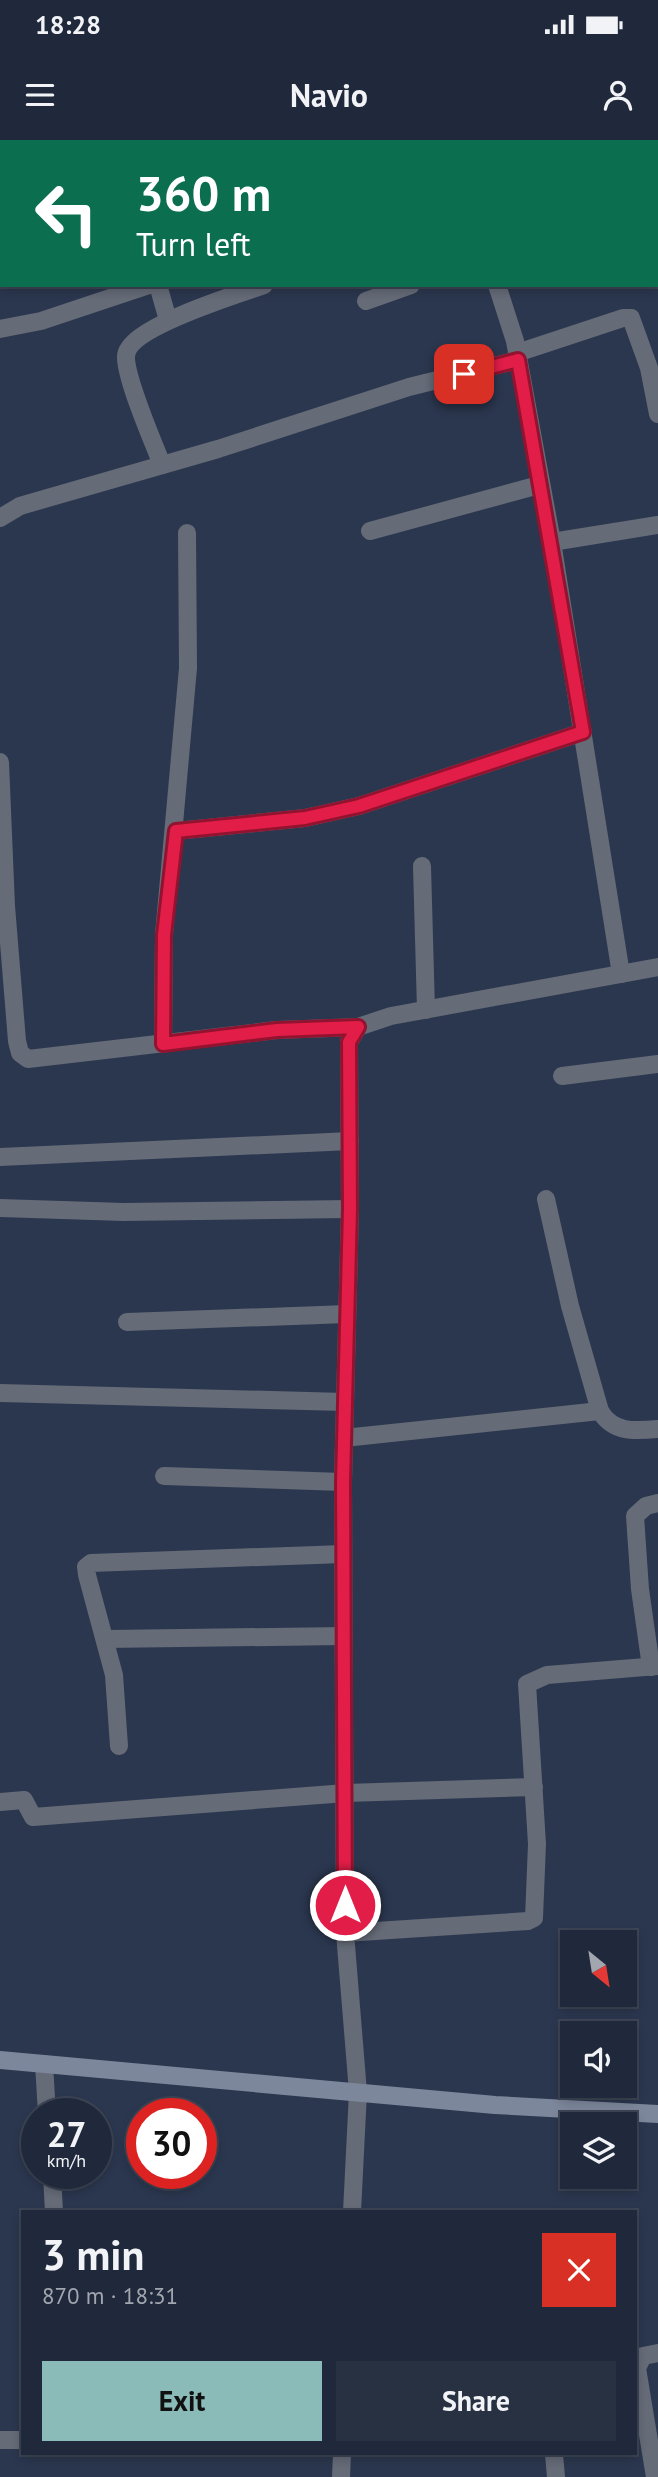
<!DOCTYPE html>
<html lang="en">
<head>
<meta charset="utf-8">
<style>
	body { margin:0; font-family:"PT Sans",sans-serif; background:#283142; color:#f1f3f6; height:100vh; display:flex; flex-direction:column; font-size:26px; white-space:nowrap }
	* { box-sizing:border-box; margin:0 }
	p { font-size:23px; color:#a2a6af }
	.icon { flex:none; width:38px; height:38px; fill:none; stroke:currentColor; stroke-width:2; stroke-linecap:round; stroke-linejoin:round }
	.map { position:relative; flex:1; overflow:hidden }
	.sheet { position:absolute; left:21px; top:2070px; width:616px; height:245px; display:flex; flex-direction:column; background:#20293b; border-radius:0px; box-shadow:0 4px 10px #0003,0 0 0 2px #3d4555 }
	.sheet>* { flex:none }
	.hud { position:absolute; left:0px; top:0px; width:658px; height:147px; box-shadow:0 4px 10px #0003,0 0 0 2px #3d4555; background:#0b6e4f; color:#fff; overflow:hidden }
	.needle { width:46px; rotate:150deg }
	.buttons { position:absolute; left:560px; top:1790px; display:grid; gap:14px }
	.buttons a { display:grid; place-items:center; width:77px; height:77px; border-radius:0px; background:#20293b; box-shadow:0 4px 10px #0003,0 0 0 2px #3d4555; font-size:35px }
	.speed { position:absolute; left:21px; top:1958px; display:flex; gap:14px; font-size:35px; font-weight:700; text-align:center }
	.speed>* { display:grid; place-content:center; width:91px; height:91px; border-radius:50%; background:#20293b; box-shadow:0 4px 10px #0003,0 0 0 2px #3d4555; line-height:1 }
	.speed small { font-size:18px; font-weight:400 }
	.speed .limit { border:10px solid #d22; background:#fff; color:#111 }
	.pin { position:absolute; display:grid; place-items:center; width:60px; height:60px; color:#fff; margin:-30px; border-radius:14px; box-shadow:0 4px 10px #0006 }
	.me { position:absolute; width:77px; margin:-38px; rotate:0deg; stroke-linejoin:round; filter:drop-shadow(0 0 5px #0008) }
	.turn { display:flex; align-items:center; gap:24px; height:147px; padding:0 21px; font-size:32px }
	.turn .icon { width:91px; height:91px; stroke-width:2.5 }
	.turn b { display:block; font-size:49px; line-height:60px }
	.round { display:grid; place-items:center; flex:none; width:74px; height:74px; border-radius:0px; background:#283142 }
	.summary { display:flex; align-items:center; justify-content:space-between; height:119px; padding:0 21px }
	h1 { font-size:42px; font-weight:700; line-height:52px }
	.button { display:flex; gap:14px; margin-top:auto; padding:14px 21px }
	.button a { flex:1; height:80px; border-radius:0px; background:#8bbbb9; color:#111; font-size:28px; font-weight:700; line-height:80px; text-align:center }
	.button a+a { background:#283142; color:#f1f3f6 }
	.status { display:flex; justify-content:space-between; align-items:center; height:49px; padding:0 35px; background:#20293b; direction:ltr }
	.status svg { height:19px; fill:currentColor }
	header { display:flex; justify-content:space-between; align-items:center; height:91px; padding:0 21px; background:#20293b; font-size:32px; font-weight:700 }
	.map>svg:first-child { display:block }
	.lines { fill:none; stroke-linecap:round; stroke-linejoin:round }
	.minor { stroke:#656b77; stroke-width:18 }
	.secondary { stroke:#7d879b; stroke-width:18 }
	.route-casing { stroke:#92132f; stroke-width:18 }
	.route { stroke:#e11d48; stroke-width:12 }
</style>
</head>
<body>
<div class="status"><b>18:28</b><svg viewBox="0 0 49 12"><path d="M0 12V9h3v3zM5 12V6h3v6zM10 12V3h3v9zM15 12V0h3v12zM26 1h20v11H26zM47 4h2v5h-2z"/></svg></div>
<header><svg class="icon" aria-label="menu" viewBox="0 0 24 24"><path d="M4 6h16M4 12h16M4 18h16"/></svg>Navio<svg class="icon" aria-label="person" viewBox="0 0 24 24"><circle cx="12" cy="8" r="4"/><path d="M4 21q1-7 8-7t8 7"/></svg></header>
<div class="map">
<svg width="658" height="2337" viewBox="0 0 658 2337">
	<rect width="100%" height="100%" fill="#2b374f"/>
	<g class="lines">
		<g class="minor">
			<path d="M118 0 119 2"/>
			<path d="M444 0 445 2"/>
			<path d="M590 0 591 2"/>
			<path d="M656 50 658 49"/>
			<path d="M158 145 168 180"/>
			<path d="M497 145 515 201 552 402 621 834"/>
			<path d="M366 161 411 145"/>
			<path d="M0 189 41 181 149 145"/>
			<path d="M517 213 623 178H631L649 228 658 274"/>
			<path d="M162 325C153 301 125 238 126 216 128 187 239 154 264 145"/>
			<path d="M0 378 20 366 218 309 409 247 518 220"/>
			<path d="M370 391 539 345"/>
			<path d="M552 402 658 385"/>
			<path d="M0 622 6 766 17 901 20 913 28 919 277 890 358 887"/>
			<path d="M176 691 305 678 359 666 583 592"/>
			<path d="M422 726 426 870"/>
			<path d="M163 904 164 795 188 528 187 393"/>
			<path d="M562 936 658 924"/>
			<path d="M0 1017 350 1001"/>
			<path d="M546 1059 570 1166 600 1271C613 1293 634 1291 658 1289"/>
			<path d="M0 1068 124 1072 350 1069"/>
			<path d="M127 1182 347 1174"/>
			<path d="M0 1253 345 1262"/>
			<path d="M344 1298 600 1271"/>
			<path d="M164 1336 343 1342"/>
			<path d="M106 1499 344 1496"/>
			<path d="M651 1527 640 1449 635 1376 646 1366 658 1363"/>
			<path d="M119 1606 114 1535 87 1435 86 1427 91 1423 343 1414"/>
			<path d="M0 1662 24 1660 33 1677 346 1653 534 1647"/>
			<path d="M345 1793 528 1781 534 1778 537 1704 527 1544 547 1535 658 1526"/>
			<path d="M44 1924 47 1974"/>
			<path d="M52 2034 54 2072"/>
			<path d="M352 2072 358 1952 345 1793 343 1342 350 1069 349 902 358 887 391 876 658 827"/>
			<path d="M0 2300H23"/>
			<path d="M554 2314 556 2337"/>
			<path d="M341 2337 342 2314"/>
			<path d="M655 2337 637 2228 643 2216 658 2213"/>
		</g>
		<path class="secondary" d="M0 1920 495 1965 658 1974"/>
	</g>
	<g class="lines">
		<defs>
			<path id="route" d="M345 1765 343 1342 350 1069 349 902 358 887 277 890 163 904 164 795 176 691 305 678 359 666 583 592 518 220 464 234"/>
		</defs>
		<use href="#route" class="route-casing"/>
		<use href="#route" class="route"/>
	</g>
</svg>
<div class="buttons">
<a><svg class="needle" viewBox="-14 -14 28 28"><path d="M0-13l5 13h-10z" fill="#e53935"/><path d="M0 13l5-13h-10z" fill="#a2a6af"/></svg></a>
<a><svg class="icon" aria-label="sound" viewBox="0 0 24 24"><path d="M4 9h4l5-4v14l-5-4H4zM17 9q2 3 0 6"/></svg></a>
<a><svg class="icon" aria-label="layers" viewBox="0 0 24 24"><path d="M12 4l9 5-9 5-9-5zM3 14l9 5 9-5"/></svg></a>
</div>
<div class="speed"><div>27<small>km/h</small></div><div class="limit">30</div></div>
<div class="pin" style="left:464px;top:234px;background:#d93025"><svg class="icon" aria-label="arrive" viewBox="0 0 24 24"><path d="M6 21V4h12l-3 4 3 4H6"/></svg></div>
<svg class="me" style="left:345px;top:1765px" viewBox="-20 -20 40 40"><circle r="17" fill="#e11d48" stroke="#fff" stroke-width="3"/><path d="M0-11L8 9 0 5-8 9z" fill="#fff"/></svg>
<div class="hud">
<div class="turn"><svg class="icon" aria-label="left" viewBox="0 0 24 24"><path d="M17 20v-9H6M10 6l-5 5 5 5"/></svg><div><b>360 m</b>Turn left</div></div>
</div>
<section class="sheet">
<div class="summary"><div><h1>3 min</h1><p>870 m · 18:31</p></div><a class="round" style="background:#d93025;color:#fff"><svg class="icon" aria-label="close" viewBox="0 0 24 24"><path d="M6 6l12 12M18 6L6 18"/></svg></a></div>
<div class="button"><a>Exit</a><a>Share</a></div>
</section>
</div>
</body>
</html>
